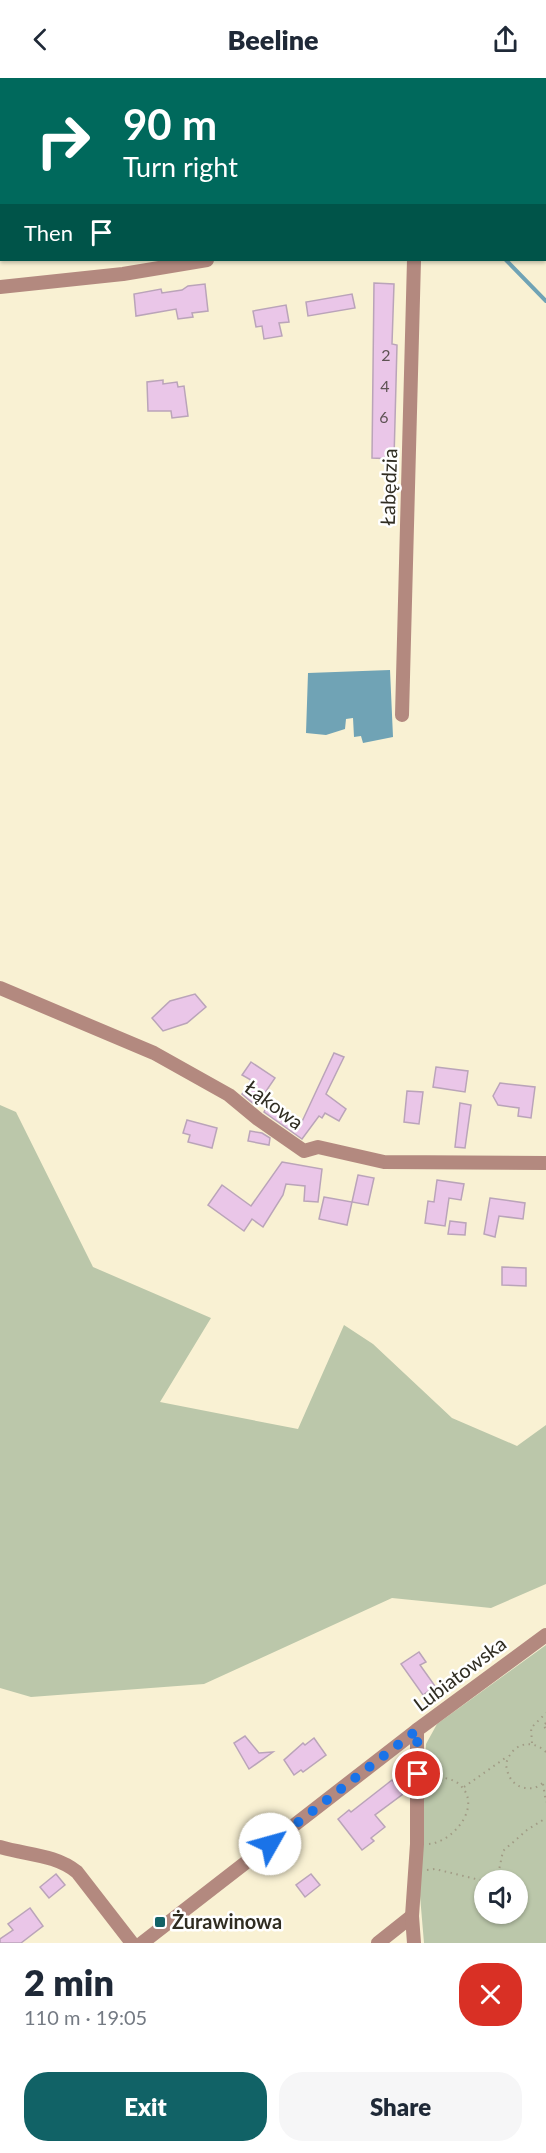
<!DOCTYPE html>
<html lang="en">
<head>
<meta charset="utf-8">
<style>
	body { margin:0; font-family:Lato,sans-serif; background:#f6f6f7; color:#1f2937; height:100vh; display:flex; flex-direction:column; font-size:22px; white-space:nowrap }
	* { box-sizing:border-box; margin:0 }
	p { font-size:20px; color:#747a83 }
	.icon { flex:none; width:33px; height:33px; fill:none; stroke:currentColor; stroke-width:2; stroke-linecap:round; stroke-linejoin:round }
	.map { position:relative; height:1865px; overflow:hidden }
	.sheet { display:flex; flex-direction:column; background:#fff; flex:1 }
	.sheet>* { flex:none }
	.hud { position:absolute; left:0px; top:0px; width:546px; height:183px; box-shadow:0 2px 4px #0004; background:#00695c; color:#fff; overflow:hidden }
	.buttons { position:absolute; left:474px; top:1792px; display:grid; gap:12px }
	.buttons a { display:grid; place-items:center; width:54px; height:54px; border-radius:50%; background:#fff; box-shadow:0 2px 4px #0004; font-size:30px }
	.pin { position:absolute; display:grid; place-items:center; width:51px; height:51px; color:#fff; margin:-26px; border:3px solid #fff; border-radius:50%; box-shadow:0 2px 6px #0007 }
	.me { position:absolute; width:66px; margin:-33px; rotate:52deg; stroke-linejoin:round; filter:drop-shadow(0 0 4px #0008) }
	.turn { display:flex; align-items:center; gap:21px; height:126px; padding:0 24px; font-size:27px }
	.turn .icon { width:78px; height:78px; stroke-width:2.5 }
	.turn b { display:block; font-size:42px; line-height:51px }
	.then { display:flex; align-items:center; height:57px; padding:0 24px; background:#0003; gap:12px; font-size:22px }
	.round { display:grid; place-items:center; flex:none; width:63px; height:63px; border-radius:24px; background:#f6f6f7 }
	.overview { display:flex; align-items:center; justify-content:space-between; height:102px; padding:0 24px }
	h1 { font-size:36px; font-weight:800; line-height:45px }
	.button { display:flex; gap:12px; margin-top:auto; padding:12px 24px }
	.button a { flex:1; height:69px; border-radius:24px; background:#116266; color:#fff; font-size:24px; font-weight:800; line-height:69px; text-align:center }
	.button a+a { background:#f6f6f7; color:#1f2937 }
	header { display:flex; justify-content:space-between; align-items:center; height:78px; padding:0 24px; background:#fff; font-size:27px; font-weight:800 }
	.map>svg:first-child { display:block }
	.green { fill:#bbc7aa; fill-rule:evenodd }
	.water { fill:#70a3b5 }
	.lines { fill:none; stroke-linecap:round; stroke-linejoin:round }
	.stream { stroke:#70a3b5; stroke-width:4 }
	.building { fill:#eac6e8; stroke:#baa4b9; stroke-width:1.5 }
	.path { stroke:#a19b85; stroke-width:2; stroke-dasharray:1.5 4.5; stroke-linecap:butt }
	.minor { stroke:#b3897f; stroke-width:14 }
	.route { stroke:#1a73e8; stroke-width:10; stroke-dasharray:0 18 }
	.poi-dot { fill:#116266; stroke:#fff; stroke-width:2 }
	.labels { text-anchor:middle; stroke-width:5; stroke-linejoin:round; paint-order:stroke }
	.number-label { font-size:16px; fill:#5e5354 }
	.street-label { font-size:20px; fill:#302d22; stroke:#fff }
	.poi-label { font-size:20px; font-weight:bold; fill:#302d22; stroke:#fff; text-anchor:start }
</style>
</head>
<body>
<header><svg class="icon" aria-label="back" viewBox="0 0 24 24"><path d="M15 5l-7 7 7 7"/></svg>Beeline<svg class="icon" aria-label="share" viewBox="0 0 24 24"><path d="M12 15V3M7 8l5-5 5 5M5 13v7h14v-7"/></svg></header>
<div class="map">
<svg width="546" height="1865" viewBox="0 0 546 1865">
	<rect width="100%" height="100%" fill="#f9f1d3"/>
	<g class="green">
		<path d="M0 1027 16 1034 93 1189 211 1240 160 1324 298 1351 344 1247 373 1266 452 1340 517 1368 546 1347V1506L491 1530 392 1520 204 1606 31 1619 0 1610Z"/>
		<path d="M546 1567V1865H424L419 1806 426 1666 437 1646ZM484 1803H518V1836H484Z"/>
	</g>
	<path class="water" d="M390 592 393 659 363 665 361 658 354 659 353 640 346 641 345 651 326 657 306 655 308 595Z"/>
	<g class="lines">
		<g class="stream">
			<path d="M330 0 332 2"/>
			<path d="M506 182 546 223"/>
		</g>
	</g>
	<g class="building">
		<path d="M374 205 394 206 392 266 397 267 394 381 372 380Z"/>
		<path d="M205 206 208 233 192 235 193 239 178 241 176 231 136 238 134 216 161 211 162 215 182 212 188 208Z"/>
		<path d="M352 216 355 230 308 238 306 224Z"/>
		<path d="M286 227 289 244 279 245 282 258 264 261 262 248 256 249 253 233Z"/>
		<path d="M163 302V306L177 304 178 309 184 308 188 338 172 340 171 333H148L147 304Z"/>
		<path d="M195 916 206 929 187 945 163 953 152 940 170 923Z"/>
		<path d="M334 975 344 979 326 1016 346 1031 339 1043 325 1035 322 1040 319 1038 302 1061 264 1034 267 1028 299 1050Z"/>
		<path d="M251 984 275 1000 256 1028 242 1016 251 1002 242 997Z"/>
		<path d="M436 989 468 993 465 1014 433 1009Z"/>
		<path d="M500 1005 535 1009 531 1040 518 1038 519 1030 498 1027 493 1018Z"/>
		<path d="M407 1013 423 1014 419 1046 404 1044Z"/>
		<path d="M460 1025 471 1027 465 1070 455 1069Z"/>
		<path d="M187 1042 217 1050 212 1070 188 1064 190 1057 183 1055Z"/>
		<path d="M250 1053 262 1055 270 1060 269 1067 248 1063Z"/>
		<path d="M282 1084 322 1091 318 1124 304 1123 305 1108 286 1106 283 1117 263 1149 252 1141 244 1153 208 1127 222 1107 251 1128Z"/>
		<path d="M358 1097 374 1100 368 1127 352 1124Z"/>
		<path d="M437 1102 464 1106 461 1122 449 1120 445 1148 425 1145 428 1123 434 1124Z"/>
		<path d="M324 1119 352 1124 347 1147 319 1141Z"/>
		<path d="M490 1120 525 1125 523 1141 499 1138 495 1159 484 1156Z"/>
		<path d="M450 1143 466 1145 465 1157 448 1156Z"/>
		<path d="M502 1189 526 1190V1208L502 1207Z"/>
		<path d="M419 1574 426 1584 420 1587 435 1608 423 1617 401 1586Z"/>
		<path d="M245 1658 259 1675 273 1674 249 1691 234 1665Z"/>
		<path d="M314 1660 326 1677 303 1694 301 1692 294 1697 284 1682 303 1665 305 1667Z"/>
		<path d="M392 1702 403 1716 375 1737 385 1749 371 1760 374 1763 362 1772 338 1741 349 1732 351 1734Z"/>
		<path d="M56 1796 65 1807 49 1820 40 1809Z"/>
		<path d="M311 1796 320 1807 305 1819 296 1807Z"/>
		<path d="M30 1830 43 1848 21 1865H0V1861L13 1852 8 1846Z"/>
	</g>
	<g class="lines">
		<g class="path">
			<path d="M546 1645 543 1647 546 1651"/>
			<path d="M532 1665 531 1650 546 1635"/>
			<path d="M546 1674C530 1659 511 1667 506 1686 508 1704 518 1712 535 1710L546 1703"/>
			<path d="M543 1706 546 1724"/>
			<path d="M464 1709 508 1678"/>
			<path d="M429 1766C453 1764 482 1729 461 1708 454 1700 440 1699 430 1698"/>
			<path d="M427 1792 435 1791 484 1803"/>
			<path d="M489 1803 498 1797 503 1773 527 1752 546 1740"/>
		</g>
		<g class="minor">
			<path d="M356 0 358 2"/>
			<path d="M523 0 524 2"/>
			<path d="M544 41 546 44"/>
			<path d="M544 138 546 139"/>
			<path d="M0 209 123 196 207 182"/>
			<path d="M402 637 414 182"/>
			<path d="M0 910 154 975 229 1017 258 1041 304 1073 318 1069 384 1084 546 1085"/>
			<path d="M0 1769C26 1777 55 1776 77 1794L132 1865"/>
			<path d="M142 1865 417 1652 546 1557"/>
			<path d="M378 1865 412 1838"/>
			<path d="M414 1865 412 1838 417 1766V1652"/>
		</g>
	</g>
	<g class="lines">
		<path class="route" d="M270 1766 417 1652 418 1696"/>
	</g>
	<rect class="poi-dot" x="154" y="1838" width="12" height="12" rx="3"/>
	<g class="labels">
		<g class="number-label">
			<text x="386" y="283">2</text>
			<text x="385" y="314">4</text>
			<text x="384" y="345">6</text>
		</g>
		<g class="street-label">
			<text transform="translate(389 409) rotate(-88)" y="7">Łabędzia</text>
			<text transform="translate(274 1027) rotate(37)" y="7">Łąkowa</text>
			<text transform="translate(460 1596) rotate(-37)" y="7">Lubiatowska</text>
		</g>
		<g class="poi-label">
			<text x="172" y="1851">Żurawinowa</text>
		</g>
	</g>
</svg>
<div class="buttons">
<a><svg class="icon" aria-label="sound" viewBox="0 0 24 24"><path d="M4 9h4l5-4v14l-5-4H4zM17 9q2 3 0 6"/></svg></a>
</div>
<div class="pin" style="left:418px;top:1696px;background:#d93025"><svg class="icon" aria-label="arrive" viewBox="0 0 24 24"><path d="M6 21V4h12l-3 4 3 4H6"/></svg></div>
<svg class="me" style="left:270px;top:1766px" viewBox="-20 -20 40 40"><circle r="19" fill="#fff"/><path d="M0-13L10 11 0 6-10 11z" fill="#1a73e8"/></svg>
<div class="hud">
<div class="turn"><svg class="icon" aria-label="right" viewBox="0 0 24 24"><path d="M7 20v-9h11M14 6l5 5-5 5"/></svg><div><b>90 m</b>Turn right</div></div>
<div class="then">Then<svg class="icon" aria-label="arrive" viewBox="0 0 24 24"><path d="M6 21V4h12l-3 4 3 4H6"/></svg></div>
</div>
</div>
<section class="sheet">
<div class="overview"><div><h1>2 min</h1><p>110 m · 19:05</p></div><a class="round" style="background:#d93025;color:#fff"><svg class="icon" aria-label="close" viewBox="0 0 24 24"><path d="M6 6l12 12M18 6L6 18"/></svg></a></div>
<div class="button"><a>Exit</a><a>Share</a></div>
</section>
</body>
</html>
